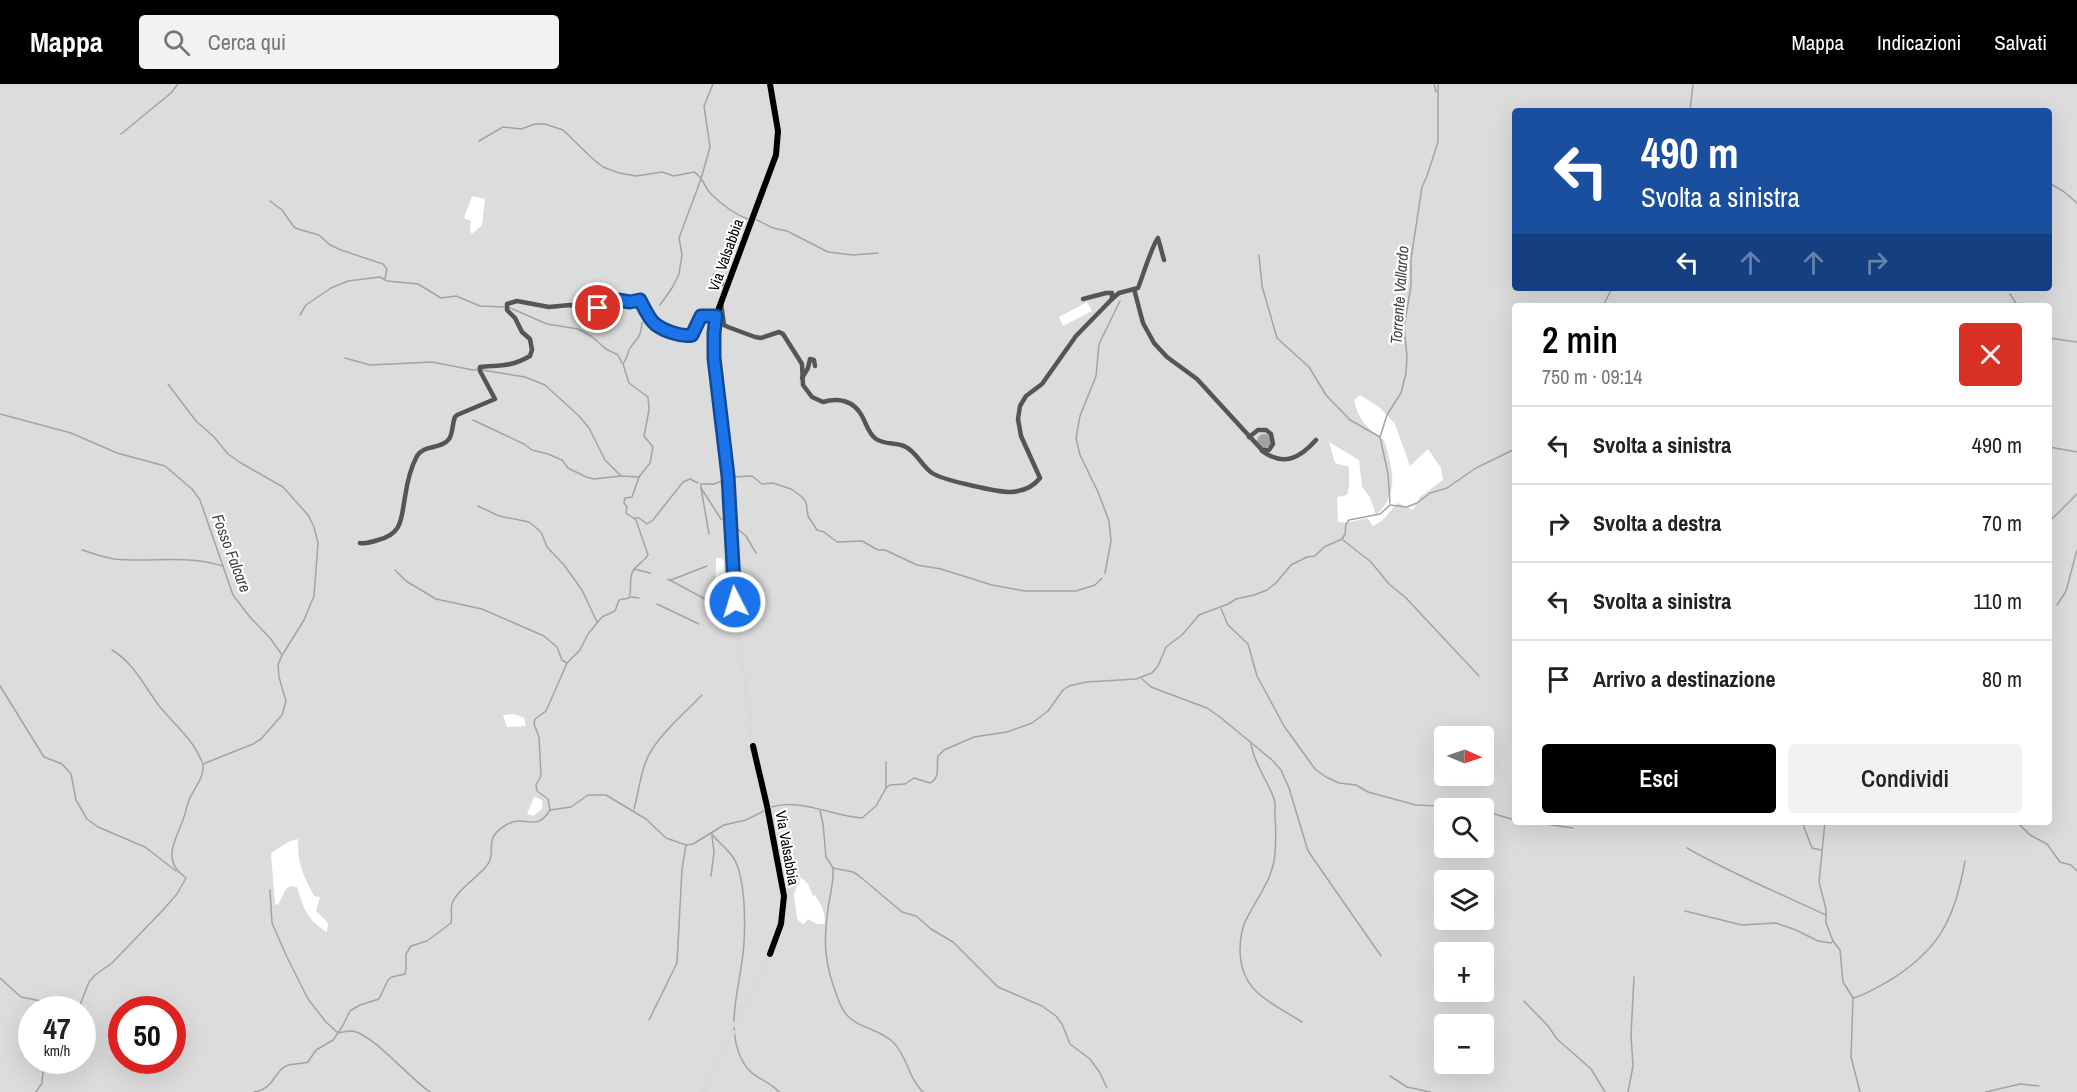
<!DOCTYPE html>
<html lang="it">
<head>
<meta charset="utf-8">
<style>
	body { margin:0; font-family:"Archivo Narrow",sans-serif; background:#f2f2f2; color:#222; height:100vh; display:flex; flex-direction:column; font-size:22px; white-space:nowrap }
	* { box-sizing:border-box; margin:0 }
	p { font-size:20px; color:#767676 }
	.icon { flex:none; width:33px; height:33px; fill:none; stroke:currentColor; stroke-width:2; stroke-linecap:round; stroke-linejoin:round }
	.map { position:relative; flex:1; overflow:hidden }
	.sheet { position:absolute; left:1512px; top:219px; width:540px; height:522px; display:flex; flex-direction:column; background:#fff; border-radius:6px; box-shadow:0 6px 24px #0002 }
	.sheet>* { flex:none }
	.banner { position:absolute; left:1512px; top:24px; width:540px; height:183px; border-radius:6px; box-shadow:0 6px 24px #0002; background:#1a4fa0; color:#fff; overflow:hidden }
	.needle { width:39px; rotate:92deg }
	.buttons { position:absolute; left:1434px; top:642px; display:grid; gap:12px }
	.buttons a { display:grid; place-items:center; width:60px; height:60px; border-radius:6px; background:#fff; box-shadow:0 6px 24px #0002; font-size:30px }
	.speed { position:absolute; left:18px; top:912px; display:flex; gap:12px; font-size:30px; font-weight:700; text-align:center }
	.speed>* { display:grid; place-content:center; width:78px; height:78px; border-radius:50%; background:#fff; box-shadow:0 6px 24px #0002; line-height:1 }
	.speed small { font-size:15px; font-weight:400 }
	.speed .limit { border:9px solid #d22; background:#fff; color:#111 }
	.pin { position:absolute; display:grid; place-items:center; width:51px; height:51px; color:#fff; margin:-26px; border:3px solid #fff; border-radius:50%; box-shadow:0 2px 6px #0007 }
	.me { position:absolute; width:66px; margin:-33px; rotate:355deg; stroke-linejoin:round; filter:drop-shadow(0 0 4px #0008) }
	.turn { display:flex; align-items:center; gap:21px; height:126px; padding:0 30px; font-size:27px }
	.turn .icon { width:78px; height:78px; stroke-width:2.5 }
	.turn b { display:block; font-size:42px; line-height:51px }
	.lanes { display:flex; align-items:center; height:57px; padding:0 30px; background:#0003; justify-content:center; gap:30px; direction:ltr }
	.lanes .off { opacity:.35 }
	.round { display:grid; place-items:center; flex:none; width:63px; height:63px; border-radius:6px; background:#f2f2f2 }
	.overview { display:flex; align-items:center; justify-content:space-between; height:102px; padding:0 30px }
	h1 { font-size:36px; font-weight:600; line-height:45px; color:#000 }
	.button { display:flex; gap:12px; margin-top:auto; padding:12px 30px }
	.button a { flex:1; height:69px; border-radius:6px; background:#000; color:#fff; font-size:24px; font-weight:600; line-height:69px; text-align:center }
	.button a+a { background:#f2f2f2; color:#222 }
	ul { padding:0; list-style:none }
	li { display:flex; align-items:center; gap:18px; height:78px; padding:0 30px; border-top:2px solid #e0e0e0 }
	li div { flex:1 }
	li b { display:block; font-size:22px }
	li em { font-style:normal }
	header { display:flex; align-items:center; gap:36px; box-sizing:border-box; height:84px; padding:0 30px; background:#000; color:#fff }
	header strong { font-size:28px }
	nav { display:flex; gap:33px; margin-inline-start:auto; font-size:21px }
	.search { width:420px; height:54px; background:#f2f2f2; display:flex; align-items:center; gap:15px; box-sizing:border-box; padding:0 21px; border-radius:6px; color:#767676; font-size:22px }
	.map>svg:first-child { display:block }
	.green { fill:#dcdcdc; fill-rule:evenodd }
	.water { fill:#a3a3a3 }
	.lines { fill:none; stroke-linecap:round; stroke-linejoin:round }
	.stream { stroke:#a3a3a3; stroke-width:1.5 }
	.major-tunnel { stroke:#d9d9d9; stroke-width:6; stroke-dasharray:6 3; stroke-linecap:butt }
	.major-casing { stroke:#dbdbdb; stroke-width:8 }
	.minor { stroke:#555; stroke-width:4.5 }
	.major { stroke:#000; stroke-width:6 }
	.route-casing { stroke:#114b97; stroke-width:15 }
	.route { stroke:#1a73e8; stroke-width:10 }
	.labels { text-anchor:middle; stroke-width:4.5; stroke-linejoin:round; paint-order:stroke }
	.street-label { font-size:15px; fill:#000; stroke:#fff }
	.water-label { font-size:16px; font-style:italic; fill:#444; stroke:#fff }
</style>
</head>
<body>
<header>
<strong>Mappa</strong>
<div class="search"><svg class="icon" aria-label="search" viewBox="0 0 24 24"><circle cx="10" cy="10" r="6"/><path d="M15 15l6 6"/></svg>Cerca qui</div>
<nav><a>Mappa</a><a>Indicazioni</a><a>Salvati</a></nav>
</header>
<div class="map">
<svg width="2077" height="1008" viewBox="0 0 2077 1008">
	<rect width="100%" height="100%" fill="#fff"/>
	<path class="green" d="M0 0H2077V1008H0ZM1515 27H2049V204H1515ZM472 112 485 115 482 141 472 150 470 147 471 137 464 134ZM1087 218 1092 227 1063 242 1059 233ZM1515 222H2049V738H1515ZM1360 311 1379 323 1395 340 1410 382 1428 365 1441 384 1443 396 1420 413 1413 426 1398 419C1389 428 1384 437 1373 442L1367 434 1346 439 1338 438 1337 413 1347 411 1349 402V383L1335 379 1329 358 1359 376 1362 403 1370 413 1376 431C1401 409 1392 383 1384 356 1367 345 1358 335 1354 316ZM716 474H721L724 478C722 493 736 512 725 526 710 517 717 490 716 474ZM514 630 524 634 526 642 507 643 503 631ZM1444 652H1484V692H1444ZM534 713 542 716C544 725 540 727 533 732L527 730ZM1444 724H1484V764H1444ZM298 755C298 782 302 788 314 812L320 813 316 827 328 839 327 848C307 836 304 825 297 803L291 802 286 805 278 821 275 820 271 769 290 757ZM801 793 808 800 813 812 815 811C820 819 827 831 824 840H817L808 835 804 840 801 839 797 835 794 810ZM1444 796H1484V836H1444ZM1444 868H1484V908H1444ZM32 926H82V976H32ZM122 926H172V976H122ZM1444 940H1484V980H1444Z"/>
	<circle class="water" cx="1264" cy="357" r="7"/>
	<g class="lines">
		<g class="stream">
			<path d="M1434 0 1436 8"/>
			<path d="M1690 27 1693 0"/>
			<path d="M121 50 171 9 178 0"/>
			<path d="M479 57 503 43 521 45 535 40H545L563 46 593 75 603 83 619 89 636 92 662 88 674 92 694 88C705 95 703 102 711 110 723 122 734 130 750 136"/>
			<path d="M2049 99 2063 107 2077 119"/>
			<path d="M270 117 282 126 294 143 298 145 319 151 330 161 341 166 383 180 387 185 385 194"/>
			<path d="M755 135 773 144 787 147 828 168 853 171 878 169"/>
			<path d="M1259 171 1262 202 1277 254 1309 283 1326 311 1350 336 1380 353"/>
			<path d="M2010 210 2018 222"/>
			<path d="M660 221 672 204 679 190 682 171 679 154 701 95 710 63 704 22 713 0"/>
			<path d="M1603 222 1612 204"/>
			<path d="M508 223 547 240 578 245 591 252 606 265 618 271 622 279"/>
			<path d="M300 231 306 221 331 204 348 197 380 193 387 197 418 200 441 214 456 212 480 222 504 223"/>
			<path d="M2049 254 2077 258"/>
			<path d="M345 274 370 281 432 278 473 286H476L479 283"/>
			<path d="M482 286 525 293 545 301 579 332 589 344 605 376 621 392"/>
			<path d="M168 300 196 337 214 353 228 370 241 379 283 403 308 431 314 443 318 459 314 512 304 536 283 570"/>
			<path d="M0 330 71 349 117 369 165 382 192 405 200 416 233 511 249 532 270 554 282 571 278 581 279 593 286 617 282 631 261 655 253 660 203 680C204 693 197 700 192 710 187 718 186 728 183 736 175 758 161 776 186 794L177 810 162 827 112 879 95 891 89 898 78 926"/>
			<path d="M473 336 524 360 532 366 548 370 562 376 568 384 586 393 594 395 621 392 639 393"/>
			<path d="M2049 363 2077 368"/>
			<path d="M731 393 752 392 762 400 773 399 791 405 801 412 806 418 808 432 817 446 824 448 837 458 862 457 878 466H885L917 481 941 485 992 501 1025 507H1076L1095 501 1102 494"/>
			<path d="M727 395 714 400H701V404L721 435 728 438"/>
			<path d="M701 404 709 450"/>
			<path d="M1390 419 1388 390 1380 353 1387 331 1401 309 1406 289 1407 272 1404 243 1411 202V175L1422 103 1427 92 1438 58V0"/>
			<path d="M478 422 499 432 529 438 541 448 547 463 564 481 582 506 597 538"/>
			<path d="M634 434H639L647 440 653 436 683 398 690 395 698 399"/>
			<path d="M2049 438 2077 410"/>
			<path d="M735 443 746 452 756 469"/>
			<path d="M1343 456 1371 478 1389 500 1406 514 1479 592"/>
			<path d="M82 466C92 469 103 473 114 475 152 479 185 470 223 482"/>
			<path d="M634 485 650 489"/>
			<path d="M395 486 406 497 436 515 482 525 544 552 557 563 562 576 567 579"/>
			<path d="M1105 489 1111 457 1109 437 1098 408 1080 371 1076 354 1080 332 1096 292 1099 260 1120 217"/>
			<path d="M668 495 705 515"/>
			<path d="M671 496 707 482"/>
			<path d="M631 513 639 514"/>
			<path d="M657 520 699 540"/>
			<path d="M2057 521 2066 507 2077 466"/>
			<path d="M1221 525 1228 541 1248 560 1257 592 1284 642 1315 685 1326 693 1339 699 1356 701 1368 708 1390 714 1416 721 1439 722 1451 724"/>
			<path d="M112 566C134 579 144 602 160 623 175 641 193 655 202 678"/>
			<path d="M1142 595 1151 603 1207 624 1220 633 1272 676 1281 686 1289 704 1308 767 1381 872"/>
			<path d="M0 602 44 673 62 680 71 690 76 716 87 735 98 743 145 763 176 787"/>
			<path d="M1251 660C1254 682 1272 702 1275 719 1276 724 1274 729 1275 733 1276 745 1276 757 1275 770 1273 794 1259 811 1248 832 1242 842 1240 856 1240 867 1241 909 1271 918 1302 938"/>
			<path d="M886 704V678"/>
			<path d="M771 723C802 714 831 732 862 734L876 722 886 704 890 701 905 700 914 694 930 699C941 693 936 683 938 672L944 666 974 653 1007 648 1032 639 1048 627 1063 606 1069 602 1086 598 1136 595 1152 589 1158 582 1166 563 1182 551 1199 531 1228 520 1236 515 1254 511 1267 506 1276 499 1291 481 1307 473 1315 472 1324 463 1342 455 1345 450 1346 440 1349 436 1380 430 1390 421 1407 423 1417 419 1430 409 1447 404 1476 384 1515 365"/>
			<path d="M634 725C639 707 641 683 651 667 665 645 685 629 702 611"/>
			<path d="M550 726 571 723 588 711H606L646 735 666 754 686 761 693 760 724 741 746 736 764 727"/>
			<path d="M820 727 823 740 826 773 833 784 853 788 858 791 902 828 916 832 931 845 953 858 998 903 1042 922 1056 932 1062 940 1070 960 1090 975 1100 989 1107 1004"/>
			<path d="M1484 727 1515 736"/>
			<path d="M1530 738 1573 744"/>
			<path d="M1802 738 1812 764 1821 766"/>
			<path d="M1825 738 1819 798 1826 825V839L1833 857 1840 866 1843 898 1853 914 1851 973 1860 1008"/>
			<path d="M2017 738 2030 751 2047 760 2060 778 2071 781 2077 787"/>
			<path d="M711 749C719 760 732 767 737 781 746 804 746 852 742 877 738 909 726 945 742 976 752 996 767 994 779 1008"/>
			<path d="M1687 764C1732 790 1779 809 1826 831"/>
			<path d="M833 784C834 799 830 810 828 825 824 854 824 873 833 901 837 911 839 922 846 930 857 944 880 945 893 958 907 971 908 994 923 1008"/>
			<path d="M711 792 714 768 712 752"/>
			<path d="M270 806 272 839 286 871 308 915 326 938 338 949C342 948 348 947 352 947 372 949 411 996 430 1008"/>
			<path d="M1685 827 1742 841 1776 839 1796 846 1818 857 1831 859 1833 857"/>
			<path d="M0 894 21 913 46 918 59 926"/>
			<path d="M1853 914C1865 911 1876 904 1887 898 1939 867 1955 835 1965 777"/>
			<path d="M1524 917 1548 942 1557 955 1591 985 1605 1008"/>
			<path d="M649 936 677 879 682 785 686 761"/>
			<path d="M1390 992 1407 1003 1430 1008"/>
			<path d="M36 1008 42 999 44 976"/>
			<path d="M254 1008C273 1005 273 991 284 983 292 978 300 981 308 978L316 966 333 956 342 943 350 927 360 921 379 915 388 896 392 893 405 890 406 885V870L411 862 427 857 451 839C453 831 449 825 453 817 461 802 479 793 488 780 497 767 482 755 506 741 526 729 535 750 550 726L548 715 537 707 536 701 541 692 539 653 534 640 535 635 546 627 567 579 580 566 588 550 602 533 615 527 619 516 629 514C632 506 629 497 632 489 635 481 644 478 648 471L636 436 626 429 627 423 624 419 625 414 632 413 639 393 650 379 653 363 644 352 649 326 648 313 629 299 623 280C626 276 627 272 629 266 635 254 640 258 642 239L646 236"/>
			<path d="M1628 1008 1633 982 1631 951 1634 893"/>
			<path d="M1986 1008 2020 1000 2039 1002"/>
		</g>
		<g class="major-tunnel">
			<path d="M737 532 753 662"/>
			<path d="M703 1008 770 870"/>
		</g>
		<defs>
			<g id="major">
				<path d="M737 532 728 392 714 276 713 249 716 232 776 71 778 47 770 0"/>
				<path d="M753 662 767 722 784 812 781 840 770 870"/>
			</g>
		</defs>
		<use href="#major" class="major-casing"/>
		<g class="minor">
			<path d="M715 191 722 200"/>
			<path d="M1134 205 1143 239 1154 259 1167 273 1197 295 1262 366H1269L1273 360 1271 350 1266 346H1258L1249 353"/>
			<path d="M1083 215 1106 209H1112V215"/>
			<path d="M721 219 724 241 728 243 755 253 761 254 779 248 783 250 802 280 803 301 812 313 823 318C839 313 854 317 862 332 867 341 868 349 876 355 885 361 897 358 906 363 917 369 922 382 932 389 942 396 1001 409 1012 408 1024 407 1033 403 1040 394L1021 352 1018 335 1020 322 1026 312 1042 300 1076 252 1112 215 1119 209 1138 204C1142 194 1153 159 1158 154L1164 176"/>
			<path d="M802 294 808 284 810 275 814 276 815 282"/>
			<path d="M1262 367C1284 383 1300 374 1316 356"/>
			<path d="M360 459C366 460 372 458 378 456 403 450 401 434 405 413 407 399 410 385 417 372 424 360 441 366 449 355 453 350 452 340 455 333L457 331 495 315 480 287V283C501 281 511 283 530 272L532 266 530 255 522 248 515 234 507 226V220L517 217 549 223 570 221 606 225 618 216 630 218 640 216 656 241 686 252 692 251 701 232H716"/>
		</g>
		<use href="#major" class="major"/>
	</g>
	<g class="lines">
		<defs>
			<path id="route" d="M598 224 606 225 618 216 630 218 640 216C644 224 649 235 655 240 664 247 681 253 692 251L701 232H716L714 249V274L728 392 735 518"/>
		</defs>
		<use href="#route" class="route-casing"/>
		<use href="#route" class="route"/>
	</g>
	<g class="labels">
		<g class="street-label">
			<text transform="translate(726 171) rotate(-70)" y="5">Via Valsabbia</text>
			<text transform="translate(787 764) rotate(80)" y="5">Via Valsabbia</text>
		</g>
		<g class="water-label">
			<text transform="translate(1399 211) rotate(-86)" y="6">Torrente Vallardo</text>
			<text transform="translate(232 469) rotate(69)" y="6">Fosso Falcare</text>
		</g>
	</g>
</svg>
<div class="buttons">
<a><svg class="needle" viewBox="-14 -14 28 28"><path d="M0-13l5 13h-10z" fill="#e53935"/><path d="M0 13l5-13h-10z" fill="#767676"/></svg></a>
<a><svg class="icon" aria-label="search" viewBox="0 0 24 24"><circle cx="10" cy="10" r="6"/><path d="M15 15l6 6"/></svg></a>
<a><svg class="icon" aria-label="layers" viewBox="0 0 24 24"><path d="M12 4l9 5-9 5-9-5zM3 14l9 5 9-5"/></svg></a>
<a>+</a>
<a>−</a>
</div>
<div class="speed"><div>47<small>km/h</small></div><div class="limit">50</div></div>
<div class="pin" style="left:598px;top:224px;background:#d93025"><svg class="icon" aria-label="arrive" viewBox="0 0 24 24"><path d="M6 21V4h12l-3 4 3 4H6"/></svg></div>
<svg class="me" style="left:735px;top:518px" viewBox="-20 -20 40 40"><circle r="17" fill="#1a73e8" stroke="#fff" stroke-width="3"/><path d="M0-11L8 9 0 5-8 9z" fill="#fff"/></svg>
<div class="banner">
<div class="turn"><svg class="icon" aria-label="left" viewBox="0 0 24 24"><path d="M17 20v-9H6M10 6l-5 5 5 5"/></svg><div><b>490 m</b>Svolta a sinistra</div></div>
<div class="lanes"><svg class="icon" aria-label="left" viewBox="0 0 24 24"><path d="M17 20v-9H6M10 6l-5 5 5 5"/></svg><svg class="icon off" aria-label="ahead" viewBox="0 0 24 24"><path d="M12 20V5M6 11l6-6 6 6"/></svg><svg class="icon off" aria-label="ahead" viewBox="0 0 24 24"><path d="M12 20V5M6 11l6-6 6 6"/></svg><svg class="icon off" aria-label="right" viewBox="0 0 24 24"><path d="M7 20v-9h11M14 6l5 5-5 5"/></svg></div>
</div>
<section class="sheet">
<div class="overview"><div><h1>2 min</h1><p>750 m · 09:14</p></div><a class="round" style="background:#d93025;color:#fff"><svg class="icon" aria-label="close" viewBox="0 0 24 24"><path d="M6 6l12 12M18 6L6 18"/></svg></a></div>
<ul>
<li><svg class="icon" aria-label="left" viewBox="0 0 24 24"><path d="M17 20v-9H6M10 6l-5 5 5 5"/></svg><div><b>Svolta a sinistra</b></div><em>490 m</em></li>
<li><svg class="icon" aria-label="right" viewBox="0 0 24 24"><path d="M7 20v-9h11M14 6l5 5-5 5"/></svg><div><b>Svolta a destra</b></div><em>70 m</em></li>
<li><svg class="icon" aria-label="left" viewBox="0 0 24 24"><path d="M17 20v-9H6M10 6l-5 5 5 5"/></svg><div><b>Svolta a sinistra</b></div><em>110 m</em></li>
<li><svg class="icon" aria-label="arrive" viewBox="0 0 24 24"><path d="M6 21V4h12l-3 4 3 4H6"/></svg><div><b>Arrivo a destinazione</b></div><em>80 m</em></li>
</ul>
<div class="button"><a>Esci</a><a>Condividi</a></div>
</section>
</div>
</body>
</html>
